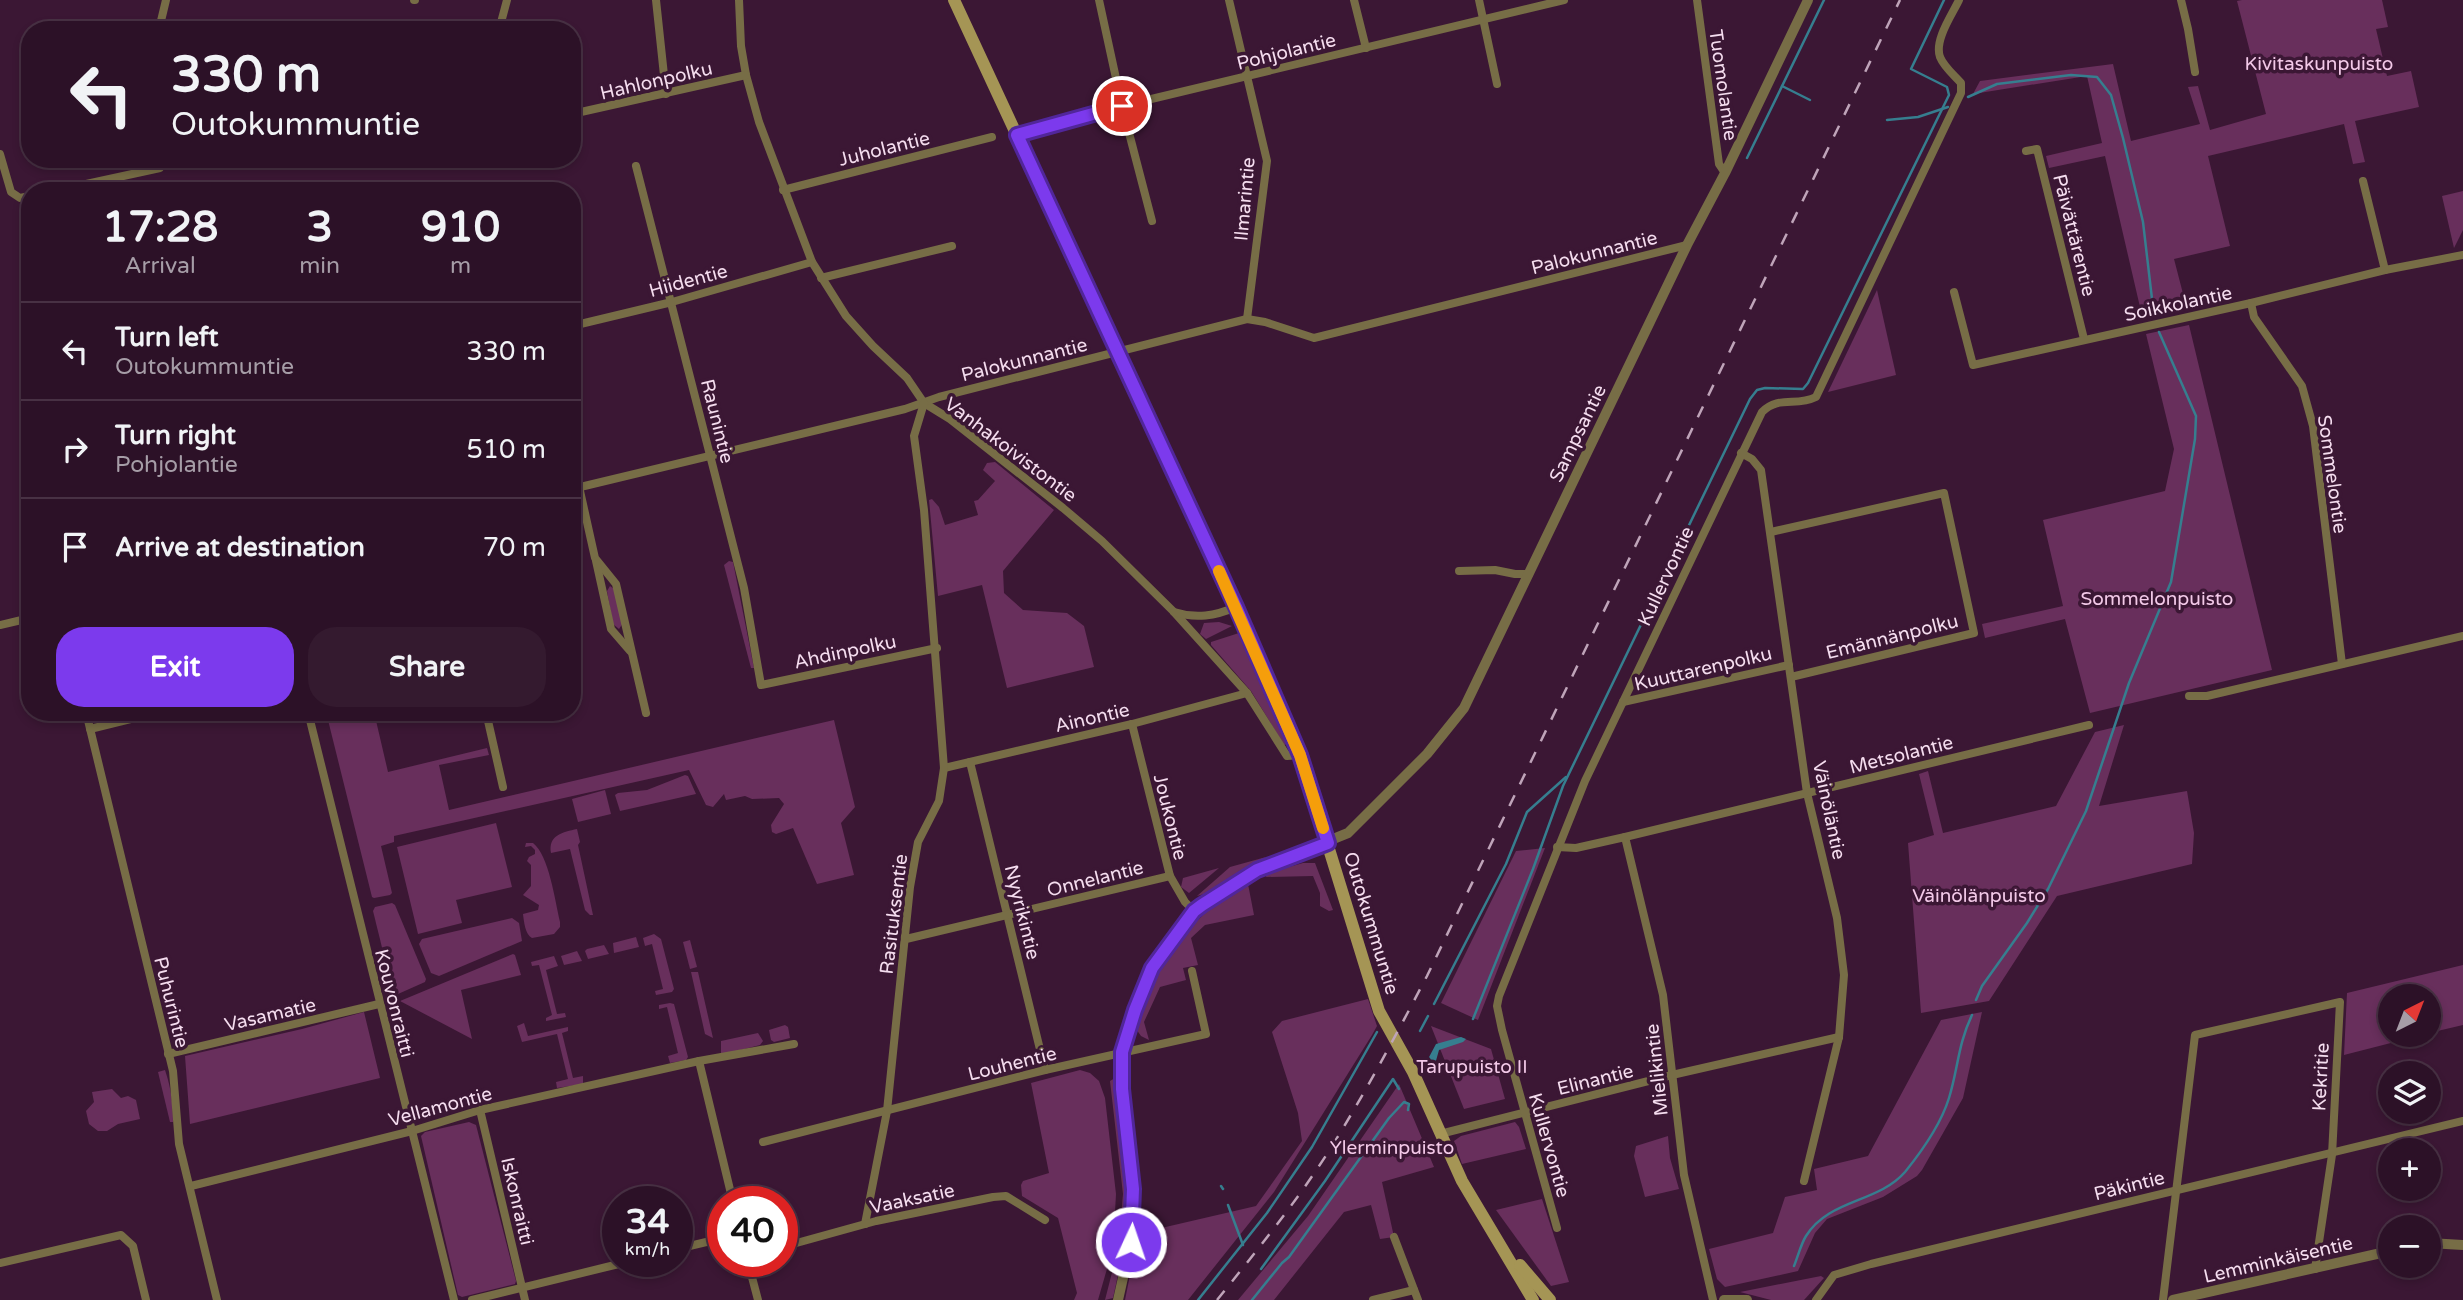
<!DOCTYPE html>
<html lang="en">
<head>
<meta charset="utf-8">
<style>
	body { margin:0; font-family:"Varela Round",sans-serif; background:#341a2f; color:#f1f3f6; height:100vh; display:flex; flex-direction:column; font-size:26px; white-space:nowrap }
	* { box-sizing:border-box; margin:0 }
	p { font-size:23px; color:#a69da7 }
	.icon { flex:none; width:38px; height:38px; fill:none; stroke:currentColor; stroke-width:2; stroke-linecap:round; stroke-linejoin:round }
	.map { position:relative; flex:1; overflow:hidden }
	.details { position:absolute; left:21px; top:182px; width:560px; height:539px; display:flex; flex-direction:column; background:#2c1127; border-radius:28px; box-shadow:0 4px 10px #0003,0 0 0 2px #483144 }
	.details>* { flex:none }
	.hud { position:absolute; left:21px; top:21px; width:560px; height:147px; border-radius:28px; box-shadow:0 4px 10px #0003,0 0 0 2px #483144; background:#2c1127; color:#f1f3f6; overflow:hidden }
	.needle { width:46px; rotate:42deg }
	.fabs { position:absolute; left:2378px; top:984px; display:grid; gap:14px }
	.fabs a { display:grid; place-items:center; width:63px; height:63px; border-radius:50%; background:#2c1127; box-shadow:0 4px 10px #0003,0 0 0 2px #483144; font-size:35px }
	.speed { position:absolute; left:602px; top:1186px; display:flex; gap:14px; font-size:35px; font-weight:700; text-align:center }
	.speed>* { display:grid; place-content:center; width:91px; height:91px; border-radius:50%; background:#2c1127; box-shadow:0 4px 10px #0003,0 0 0 2px #483144; line-height:1 }
	.speed small { font-size:18px; font-weight:400 }
	.speed .limit { border:10px solid #d22; background:#fff; color:#111 }
	.pin { position:absolute; display:grid; place-items:center; width:60px; height:60px; color:#fff; margin:-30px; border:4px solid #fff; border-radius:50%; box-shadow:0 2px 7px #0007 }
	.me { position:absolute; width:77px; margin:-38px; rotate:3deg; stroke-linejoin:round; filter:drop-shadow(0 0 5px #0008) }
	.turn { display:flex; align-items:center; gap:24px; height:147px; padding:0 35px; font-size:32px }
	.turn .icon { width:91px; height:91px; stroke-width:2.5 }
	.turn b { display:block; font-size:49px; line-height:60px }
	.eta { display:flex; justify-content:space-evenly; align-items:center; height:119px; text-align:center }
	.eta b { font-size:42px; font-weight:700; line-height:49px }
	.primary-button { display:flex; gap:14px; margin-top:auto; padding:14px 35px }
	.primary-button a { flex:1; height:80px; border-radius:28px; background:#7c3aed; color:#fff; font-size:28px; font-weight:700; line-height:80px; text-align:center }
	.primary-button a+a { background:#341a2f; color:#f1f3f6 }
	ul { padding:0; list-style:none }
	li { display:flex; align-items:center; gap:21px; height:98px; padding:0 35px; border-top:2px solid #483144 }
	li div { flex:1 }
	li b { display:block; font-size:26px }
	li em { font-style:normal }
	.map>svg:first-child { display:block }
	.green { fill:#682f5c }
	.water { fill:#367e8f }
	.lines { fill:none; stroke-linecap:round; stroke-linejoin:round }
	.stream { stroke:#367e8f; stroke-width:2.5 }
	.minor { stroke:#776d46; stroke-width:8 }
	.tertiary { stroke:#776d46; stroke-width:10 }
	.secondary { stroke:#a59555; stroke-width:12 }
	.rail { stroke:#bfa4b9; stroke-width:2.5; stroke-dasharray:12 12; stroke-linecap:butt }
	.route-casing { stroke:#51269a; stroke-width:18 }
	.route { stroke:#7c3aed; stroke-width:12 }
	.slow { stroke:#f59e0b; stroke-width:12 }
	.labels { text-anchor:middle; stroke-width:7; stroke-linejoin:round; paint-order:stroke }
	.street-label { font-size:19px; fill:#f5ddef; stroke:#3b1734 }
	.park-label { font-size:19px; fill:#f3c9e8; stroke:#3b1734 }
</style>
</head>
<body>
<div class="map">
<svg width="2463" height="1300" viewBox="0 0 2463 1300">
	<rect width="100%" height="100%" fill="#3b1734"/>
	<g class="green">
		<path d="M2242 0H2382L2388 27 2376 29 2387 76 2411 71 2419 107 2355 121 2365 162 2353 164 2344 124 2208 156 2230 246 2174 259 2187 309 2143 320 2105 156 2049 168 2046 156 2102 143 2087 76 1973 94 1980 81 2113 64 2131 141 2200 124 2188 87 2198 86 2210 130 2266 114 2237 1Z"/>
		<path d="M2463 191V230L2454 248 2442 196Z"/>
		<path d="M1877 290 1896 375 1828 392Z"/>
		<path d="M2189 325 2272 670 2090 713 2065 619 1985 638 1982 624 2063 606 2043 520 2165 491 2174 449 2146 334Z"/>
		<path d="M995 462 1054 510 1003 571 1004 593 1023 610 1067 613 1084 626 1094 667 1007 688 982 585 938 596 929 500 932 499 939 507 945 525 978 515 974 501 978 500 995 481 983 470 987 463Z"/>
		<path d="M729 561 733 562 754 668H751L724 565Z"/>
		<path d="M610 586 614 589 623 623 619 629 613 624 607 591Z"/>
		<path d="M1219 622 1232 626 1206 639 1200 634 1204 623Z"/>
		<path d="M1239 633 1246 644 1287 744 1284 745 1251 691 1211 645V642Z"/>
		<path d="M326 712H374L388 772 487 748 489 755 439 765 449 810 834 720 855 807 841 823 854 875 817 884 793 828 776 834 772 832 771 825 784 804 779 798 752 799 745 796 726 800 724 794 713 807 706 805 689 770 394 836V842L381 846 392 893 390 895 374 898 372 897Z"/>
		<path d="M2124 725 2099 806 2187 791 2194 833 2192 864 2057 896 1989 1001 1921 1013 1908 843 1934 835 1919 774 1928 771 1943 833 2056 806 2095 732Z"/>
		<path d="M685 775 688 776 696 794 620 811 615 795 618 793 647 790Z"/>
		<path d="M605 790 611 814 578 822 572 799Z"/>
		<path d="M496 823 512 887 456 900 462 923 418 934 397 847Z"/>
		<path d="M577 829 580 842 578 845 593 915H590L585 910 570 849 551 853C548 835 563 832 577 829Z"/>
		<path d="M526 843H533C549 855 555 901 560 922V927L554 934 532 938C525 934 524 922 523 914L538 910 539 905 523 895 531 886V865L527 861 529 857 535 854V850L531 846 525 847Z"/>
		<path d="M1545 848 1478 1020 1441 1003 1516 851Z"/>
		<path d="M1266 857 1204 894 1197 896 1230 867Z"/>
		<path d="M1303 863H1315L1333 910 1329 911 1320 906V893L1313 876 1266 877 1267 873Z"/>
		<path d="M1219 868 1189 893 1181 887 1183 878Z"/>
		<path d="M1244 884H1248L1254 915 1205 925 1191 938 1198 965 1183 968 1186 980 1160 987 1144 1022 1149 1040 1141 1036 1136 1029C1146 972 1195 912 1244 884Z"/>
		<path d="M392 903 395 905 426 979 425 982 398 994 393 992 373 911 375 907Z"/>
		<path d="M512 918 519 923 522 941 439 976 431 973 419 944 422 939Z"/>
		<path d="M654 934 661 939 674 989 672 992 656 995 655 991 663 989 652 944 645 946 643 938Z"/>
		<path d="M636 937 639 947 614 953 613 943Z"/>
		<path d="M690 940 697 967 690 969 683 942Z"/>
		<path d="M604 945 609 954 588 959 585 951 587 949Z"/>
		<path d="M577 951 582 961 564 965 561 956Z"/>
		<path d="M513 954 515 955 521 975 461 990 472 1039 400 1001Z"/>
		<path d="M554 956 558 966 546 970 557 1014 565 1013 566 1017 546 1021V1018L552 1015 539 965 532 966 531 962Z"/>
		<path d="M2463 965V1025L2429 1033V996H2390V1034H2426L2344 1055 2347 993Z"/>
		<path d="M691 972H698L713 1038 705 1034Z"/>
		<path d="M1368 999 1377 1026 1372 1035 1274 1192 1188 1300H1125L1139 1230 1147 1222 1152 1223 1157 1229 1256 1206 1302 1141 1298 1113 1272 1032 1282 1021Z"/>
		<path d="M670 1003 674 1004 688 1057 686 1060 670 1063 668 1056 678 1053 667 1007 659 1009V1005Z"/>
		<path d="M364 1012 380 1078 190 1124 185 1056 302 1029Z"/>
		<path d="M1982 1012 1963 1098 1922 1170 1917 1176 1883 1197 1827 1219 1815 1233 1798 1271 1725 1287 1717 1279 1709 1249 1773 1233 1785 1197 1817 1190 1814 1169 1868 1156 1941 1020Z"/>
		<path d="M524 1023 528 1036 568 1027V1031L562 1033 573 1078 583 1076V1084L557 1088 556 1082 568 1079 557 1034 522 1042 517 1026Z"/>
		<path d="M785 1025 788 1027 790 1038 774 1042 771 1040 769 1030Z"/>
		<path d="M1431 1026 1491 1049 1505 1099 1464 1109Z"/>
		<path d="M758 1033 763 1041 760 1045 721 1055V1041Z"/>
		<path d="M165 1070C171 1088 173 1103 173 1122H170L158 1072Z"/>
		<path d="M1080 1070 1090 1073 1099 1081 1105 1098 1116 1194 1113 1248 1098 1300H1074L1077 1293 1058 1218 1022 1196 1021 1185 1023 1181 1049 1173 1031 1083Z"/>
		<path d="M1115 1078 1117 1079 1128 1199 1124 1247 1113 1298 1105 1300 1118 1249 1123 1194 1110 1081Z"/>
		<path d="M1399 1084 1434 1167 1382 1182 1394 1237 1380 1239 1371 1205 1344 1212 1274 1300H1238L1308 1216Z"/>
		<path d="M112 1089 121 1098 128 1096 136 1100 140 1119 118 1124 107 1131H98L89 1124 86 1111 94 1102 92 1092Z"/>
		<path d="M469 1122 476 1125 516 1281 515 1284 462 1297 458 1295 421 1136 425 1132Z"/>
		<path d="M1515 1122 1519 1127 1526 1149 1462 1164 1454 1141 1461 1136Z"/>
		<path d="M1668 1136 1670 1158 1679 1189 1645 1197 1634 1156 1636 1146Z"/>
		<path d="M1542 1199 1569 1282 1551 1286 1496 1210Z"/>
		<path d="M1821 1276 1824 1278 1804 1300H1771L1740 1292Z"/>
	</g>
	<path class="water" d="M1461 1037 1466 1039 1463 1042 1439 1050 1432 1075 1428 1059 1436 1044Z"/>
	<g class="lines">
		<g class="stream">
			<path d="M1782 86 1810 100"/>
			<path d="M1968 97 1997 84 2071 75 2097 77 2111 95 2123 138 2143 222 2154 316"/>
			<path d="M1887 120 1918 117 1948 107"/>
			<path d="M1747 158 1824 0"/>
			<path d="M1976 1000 1982 986 2027 923 2048 889 2086 811 2129 683 2171 582 2195 439 2196 416 2159 332"/>
			<path d="M1434 1004 1506 864 1527 812 1566 777"/>
			<path d="M1473 1019 1533 869 1563 786 1750 399 1757 390 1765 388 1803 389 1808 383 1949 95 1947 87 1911 69 1944 0"/>
			<path d="M1420 1031 1428 1016"/>
			<path d="M1221 1186 1223 1189"/>
			<path d="M1228 1205 1243 1245"/>
			<path d="M1794 1266C1798 1256 1801 1244 1806 1236 1829 1199 1878 1203 1905 1172 1922 1151 1941 1124 1949 1098 1958 1069 1958 1044 1972 1015"/>
			<path d="M1261 1269 1325 1181 1393 1079 1399 1089"/>
			<path d="M1198 1300 1267 1213 1312 1147 1377 1032"/>
			<path d="M1252 1300 1282 1263 1289 1257 1389 1118 1404 1102 1409 1104 1408 1110"/>
		</g>
		<g class="minor">
			<path d="M414 0H415"/>
			<path d="M656 0 666 94"/>
			<path d="M739 0 741 46 746 75 759 122 812 262 846 316 873 346 907 378 924 403 950 419 1063 508 1102 541 1174 612 1247 693 1287 756 1300 755"/>
			<path d="M1099 0 1122 106 1152 221"/>
			<path d="M1229 0 1267 161 1247 319"/>
			<path d="M1354 0 1366 48"/>
			<path d="M1479 0 1497 84"/>
			<path d="M1697 0 1719 164 1725 173"/>
			<path d="M2181 0 2188 29 2195 72"/>
			<path d="M139 30 160 25 166 0"/>
			<path d="M499 30 507 0"/>
			<path d="M572 114 746 75"/>
			<path d="M1017 135 1122 106 1564 0"/>
			<path d="M2026 151 2037 149 2084 339"/>
			<path d="M0 154 11 192 20 198 30 196"/>
			<path d="M636 166 744 588 761 685 937 648"/>
			<path d="M2363 181 2385 270"/>
			<path d="M503 186 505 191"/>
			<path d="M783 190 992 137"/>
			<path d="M54 191 160 168 163 159"/>
			<path d="M821 278 952 246"/>
			<path d="M1954 292 1973 365 2251 303 2385 270 2463 255"/>
			<path d="M2251 303 2254 317 2302 386 2313 426 2342 664"/>
			<path d="M572 326 672 302 812 262"/>
			<path d="M1741 453 1752 459 1761 470 1807 793 1837 918 1844 975 1839 1037 1804 1181"/>
			<path d="M572 455 595 558 616 584 646 713"/>
			<path d="M572 489 905 409 939 397 1247 319 1265 322 1314 338 1687 245"/>
			<path d="M1771 532 1944 493 1974 633 1791 677"/>
			<path d="M596 561 611 629 630 651"/>
			<path d="M1459 571 1495 570 1515 574H1529"/>
			<path d="M1174 612C1196 619 1215 616 1236 607"/>
			<path d="M0 625 30 618"/>
			<path d="M2189 696H2207L2463 636"/>
			<path d="M1623 702 1789 665"/>
			<path d="M86 712 173 1071 179 1144 217 1300"/>
			<path d="M308 712 454 1300"/>
			<path d="M486 712 503 787"/>
			<path d="M1132 724 1170 876 1185 902 1194 911"/>
			<path d="M90 729 159 712"/>
			<path d="M970 762 1045 1070"/>
			<path d="M944 768 1132 724 1247 693"/>
			<path d="M1625 837 1663 995 1684 1175 1713 1300"/>
			<path d="M1557 847 1576 848 1625 837 2089 725"/>
			<path d="M906 939 1170 876"/>
			<path d="M168 1054 379 1004"/>
			<path d="M699 1061 733 1202"/>
			<path d="M480 1110 525 1300"/>
			<path d="M1440 1134 1672 1075 1839 1037"/>
			<path d="M763 1142 1045 1070 1206 1034 1192 971"/>
			<path d="M191 1186 412 1131 480 1110 699 1061 794 1044"/>
			<path d="M865 1224 887 1111 910 887 918 842 939 801 944 768 924 510 914 436 924 403"/>
			<path d="M1557 1228 1502 1030 1497 1006 1499 996 1585 781 1762 412C1779 395 1796 407 1816 397L1961 93V83C1954 75 1944 67 1940 57 1934 40 1952 15 1959 0"/>
			<path d="M1394 1237 1418 1300"/>
			<path d="M782 1247 876 1221 993 1197 1006 1196 1045 1220"/>
			<path d="M677 1249 723 1238"/>
			<path d="M748 1262 758 1300"/>
			<path d="M0 1263 121 1235 133 1246 146 1300"/>
			<path d="M472 1300 627 1262"/>
			<path d="M1373 1300 1414 1290"/>
			<path d="M1816 1300 1834 1275 1871 1264 2463 1121"/>
			<path d="M2163 1300 2195 1035 2340 1002 2332 1155 2315 1269"/>
		</g>
		<g class="tertiary">
			<path d="M2429 1243 2463 1245"/>
			<path d="M1118 1300 1131 1242 1134 1189 1122 1089V1052L1135 1010 1152 968 1194 911 1202 905 1257 870 1348 833 1427 754 1464 708 1687 245 1725 173 1808 0"/>
			<path d="M1724 1300H1747"/>
			<path d="M2173 1300 2390 1251"/>
		</g>
		<g class="secondary">
			<path d="M954 0 1236 607 1300 755 1379 1011 1413 1072 1462 1181 1533 1300"/>
			<path d="M1520 1265 1550 1300"/>
		</g>
		<path class="rail" d="M1217 1300C1255 1253 1294 1205 1327 1154 1363 1097 1395 1037 1427 976L1900 0"/>
	</g>
	<g class="lines">
		<defs>
			<path id="route" d="M1122 106 1017 135 1236 607 1300 755 1328 843 1257 870 1202 905 1194 911 1152 968 1135 1010 1122 1052V1089L1133 1189 1131 1242"/>
		</defs>
		<use href="#route" class="route-casing"/>
		<use href="#route" class="route"/>
		<path class="slow" d="M1219 571 1300 755 1323 828"/>
	</g>
	<g class="labels">
		<g class="street-label">
			<text transform="translate(1286 51) rotate(-14)" y="7">Pohjolantie</text>
			<text transform="translate(656 80) rotate(-13)" y="7">Hahlonpolku</text>
			<text transform="translate(1724 85) rotate(82)" y="7">Tuomolantie</text>
			<text transform="translate(884 148) rotate(-14)" y="7">Juholantie</text>
			<text transform="translate(1244 199) rotate(-85)" y="7">Ilmarintie</text>
			<text transform="translate(2075 235) rotate(76)" y="7">Päivättärentie</text>
			<text transform="translate(1594 252) rotate(-14)" y="7">Palokunnantie</text>
			<text transform="translate(688 280) rotate(-15)" y="7">Hiidentie</text>
			<text transform="translate(2178 303) rotate(-12)" y="7">Soikkolantie</text>
			<text transform="translate(1024 359) rotate(-14)" y="7">Palokunnantie</text>
			<text transform="translate(718 421) rotate(76)" y="7">Raunintie</text>
			<text transform="translate(1577 433) rotate(-64)" y="7">Sampsantie</text>
			<text transform="translate(1011 449) rotate(37)" y="7">Vanhakoivistontie</text>
			<text transform="translate(2333 474) rotate(82)" y="7">Sommelontie</text>
			<text transform="translate(1665 576) rotate(-65)" y="7">Kullervontie</text>
			<text transform="translate(1892 636) rotate(-14)" y="7">Emännänpolku</text>
			<text transform="translate(845 651) rotate(-12)" y="7">Ahdinpolku</text>
			<text transform="translate(1703 668) rotate(-13)" y="7">Kuuttarenpolku</text>
			<text transform="translate(1092 717) rotate(-13)" y="7">Ainontie</text>
			<text transform="translate(1901 754) rotate(-14)" y="7">Metsolantie</text>
			<text transform="translate(1830 810) rotate(78)" y="7">Väinöläntie</text>
			<text transform="translate(1171 817) rotate(76)" y="7">Joukontie</text>
			<text transform="translate(1095 878) rotate(-14)" y="7">Onnelantie</text>
			<text transform="translate(1023 912) rotate(76)" y="7">Nyyrikintie</text>
			<text transform="translate(893 914) rotate(-83)" y="7">Rasituksentie</text>
			<text transform="translate(1372 923) rotate(73)" y="7">Outokummuntie</text>
			<text transform="translate(172 1002) rotate(76)" y="7">Puhurintie</text>
			<text transform="translate(395 1003) rotate(76)" y="7">Kouvonraitti</text>
			<text transform="translate(270 1014) rotate(-13)" y="7">Vasamatie</text>
			<text transform="translate(1012 1063) rotate(-14)" y="7">Louhentie</text>
			<text transform="translate(1656 1070) rotate(-96)" y="7">Mielikintie</text>
			<text transform="translate(2320 1077) rotate(-87)" y="7">Kekritie</text>
			<text transform="translate(1595 1079) rotate(-14)" y="7">Elinantie</text>
			<text transform="translate(440 1106) rotate(-15)" y="7">Vellamontie</text>
			<text transform="translate(1550 1145) rotate(74)" y="7">Kullervontie</text>
			<text transform="translate(2129 1185) rotate(-14)" y="7">Päkintie</text>
			<text transform="translate(912 1198) rotate(-12)" y="7">Vaaksatie</text>
			<text transform="translate(518 1201) rotate(77)" y="7">Iskonraitti</text>
			<text transform="translate(2278 1259) rotate(-13)" y="7">Lemminkäisentie</text>
		</g>
		<g class="park-label">
			<text x="2319" y="70">Kivitaskunpuisto</text>
			<text x="2157" y="605">Sommelonpuisto</text>
			<text x="1979" y="902">Väinölänpuisto</text>
			<text x="1472" y="1073">Tarupuisto II</text>
			<text x="1392" y="1154">Ylerminpuisto</text>
		</g>
	</g>
</svg>
<div class="fabs">
<a><svg class="needle" viewBox="-14 -14 28 28"><path d="M0-13l5 13h-10z" fill="#e53935"/><path d="M0 13l5-13h-10z" fill="#a69da7"/></svg></a>
<a><svg class="icon" aria-label="layers" viewBox="0 0 24 24"><path d="M12 4l9 5-9 5-9-5zM3 14l9 5 9-5"/></svg></a>
<a>+</a>
<a>−</a>
</div>
<div class="speed"><div>34<small>km/h</small></div><div class="limit">40</div></div>
<div class="pin" style="left:1122px;top:106px;background:#d93025"><svg class="icon" aria-label="arrive" viewBox="0 0 24 24"><path d="M6 21V4h12l-3 4 3 4H6"/></svg></div>
<svg class="me" style="left:1131px;top:1242px" viewBox="-20 -20 40 40"><circle r="17" fill="#7c3aed" stroke="#fff" stroke-width="3"/><path d="M0-11L8 9 0 5-8 9z" fill="#fff"/></svg>
<div class="hud">
<div class="turn"><svg class="icon" aria-label="left" viewBox="0 0 24 24"><path d="M17 20v-9H6M10 6l-5 5 5 5"/></svg><div><b>330 m</b>Outokummuntie</div></div>
</div>
<section class="details">
<div class="eta">
<div><b>17:28</b><p>Arrival</p></div>
<div><b>3</b><p>min</p></div>
<div><b>910</b><p>m</p></div>
</div>
<ul>
<li><svg class="icon" aria-label="left" viewBox="0 0 24 24"><path d="M17 20v-9H6M10 6l-5 5 5 5"/></svg><div><b>Turn left</b><p>Outokummuntie</p></div><em>330 m</em></li>
<li><svg class="icon" aria-label="right" viewBox="0 0 24 24"><path d="M7 20v-9h11M14 6l5 5-5 5"/></svg><div><b>Turn right</b><p>Pohjolantie</p></div><em>510 m</em></li>
<li><svg class="icon" aria-label="arrive" viewBox="0 0 24 24"><path d="M6 21V4h12l-3 4 3 4H6"/></svg><div><b>Arrive at destination</b></div><em>70 m</em></li>
</ul>
<div class="primary-button"><a>Exit</a><a>Share</a></div>
</section>
</div>
</body>
</html>
